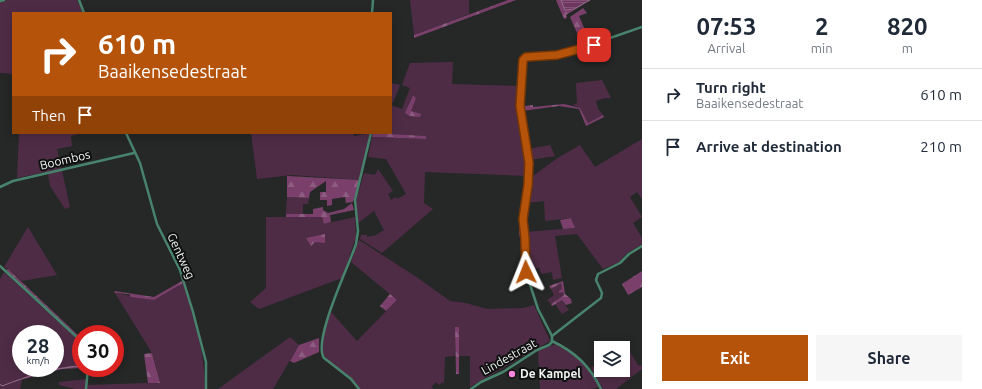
<!DOCTYPE html>
<html lang="en">
<head>
<meta charset="utf-8">
<style>
	body { margin:0; font-family:Ubuntu,sans-serif; background:#f6f6f7; color:#1f2937; height:100vh; display:flex; flex-direction:column; font-size:15px; white-space:nowrap }
	* { box-sizing:border-box; margin:0 }
	p { font-size:13px; color:#747a83 }
	.icon { flex:none; width:22px; height:22px; fill:none; stroke:currentColor; stroke-width:2; stroke-linecap:round; stroke-linejoin:round }
	.map { position:relative; flex:1; overflow:hidden }
	.details { display:flex; flex-direction:column; background:#fff; width:340px }
	.details>* { flex:none }
	.banner { position:absolute; left:12px; top:12px; width:380px; height:122px; border-radius:0px; box-shadow:0 2px 10px #0003; background:#b45309; color:#fff; overflow:hidden }
	.buttons { position:absolute; left:594px; top:341px; display:grid; gap:8px }
	.buttons a { display:grid; place-items:center; width:36px; height:36px; border-radius:0px; background:#fff; box-shadow:0 2px 10px #0003; font-size:20px }
	.speed { position:absolute; left:12px; top:325px; display:flex; gap:8px; font-size:20px; font-weight:700; text-align:center }
	.speed>* { display:grid; place-content:center; width:52px; height:52px; border-radius:50%; background:#fff; box-shadow:0 2px 10px #0003; line-height:1 }
	.speed small { font-size:10px; font-weight:400 }
	.speed .limit { border:6px solid #d22; background:#fff; color:#111 }
	.pin { position:absolute; display:grid; place-items:center; width:34px; height:34px; color:#fff; margin:-17px; border-radius:8px; box-shadow:0 2px 6px #0006 }
	.me { position:absolute; width:44px; margin:-22px; rotate:358deg; stroke-linejoin:round; filter:drop-shadow(0 0 3px #0008) }
	.turn { display:flex; align-items:center; gap:14px; height:84px; padding:0 20px; font-size:18px }
	.turn .icon { width:52px; height:52px; stroke-width:2.5 }
	.turn b { display:block; font-size:28px; line-height:34px }
	.then { display:flex; align-items:center; height:38px; padding:0 20px; background:#0003; gap:8px; font-size:15px }
	.eta { display:flex; justify-content:space-evenly; align-items:center; height:68px; text-align:center }
	.eta b { font-size:24px; font-weight:700; line-height:28px }
	.primary-button { display:flex; gap:8px; margin-top:auto; padding:8px 20px }
	.primary-button a { flex:1; height:46px; border-radius:0px; background:#b45309; color:#fff; font-size:16px; font-weight:700; line-height:46px; text-align:center }
	.primary-button a+a { background:#f6f6f7; color:#1f2937 }
	ul { padding:0; list-style:none }
	li { display:flex; align-items:center; gap:12px; height:52px; padding:0 20px; border-top:1px solid #e0e1e3 }
	li div { flex:1 }
	li b { display:block; font-size:15px }
	li em { font-style:normal }
	main { display:flex; flex:1; min-height:0 }
	.map>svg:first-child { display:block }
	.grass { fill:#4f2c46; fill-rule:evenodd }
	.forest { fill:url(#forest-firs) }
	.water { fill:url(#water-rules); stroke:#956e8b }
	.lines { fill:none; stroke-linecap:round; stroke-linejoin:round }
	.stream { stroke:#956e8b; stroke-width:1 }
	.minor { stroke:#48836d; stroke-width:2.5 }
	.route-casing { stroke:#753606; stroke-width:10 }
	.route { stroke:#b45309; stroke-width:7 }
	.poi-dot { fill:#fe85e0; stroke:#0f1110; stroke-width:1.5 }
	.labels { text-anchor:middle; stroke-width:4; stroke-linejoin:round; paint-order:stroke }
	.street-label { font-size:12px; fill:#f1f3f2; stroke:#0f1110 }
	.poi-label { font-size:12px; font-weight:bold; fill:#f1f3f2; stroke:#0f1110; text-anchor:start }
</style>
</head>
<body>
<main>
<div class="map">
<svg width="642" height="389" viewBox="0 0 642 389">
	<defs>
		<pattern id="forest-firs" width="22" height="20" patternUnits="userSpaceOnUse"><rect width="22" height="20" fill="#7a406b"/><path d="M5 1l3.5 6h-7zM16 11l3.5 6h-7z" fill="#8d5c81"/></pattern>
		<pattern id="water-rules" width="6" height="5" patternUnits="userSpaceOnUse"><rect width="6" height="5" fill="#6e355f"/><path d="M0 2.5h6" fill="none" stroke="#835376"/></pattern>
	</defs>
	<rect width="100%" height="100%" fill="#252827"/>
	<g class="grass">
		<path d="M8 0H77L83 13H13V74L0 73V2Z"/>
		<path d="M410 0H469V14L414 35Z"/>
		<path d="M453 62 452 84 520 86C515 116 528 146 527 176L425 172 424 203 433 209 382 253 360 239 361 235H367V237L376 235 384 230 374 211 358 223 356 201 364 173 375 175 378 169 393 191 388 194 391 200 396 197 397 199 406 194 386 159 368 157 372 137 426 139V136L373 133H391V105L402 109 410 88 402 85 410 63Z"/>
		<path d="M602 80 611 98H605L596 101 598 109 603 115 588 123 580 108 573 105 577 103 576 83Z"/>
		<path d="M391 83 400 85 393 103 391 102Z"/>
		<path d="M19 133H82L71 136 72 146 57 149 61 169 17 178Z"/>
		<path d="M251 133H353L354 136 370 133 360 180 292 175 257 179Z"/>
		<path d="M642 139V199L637 192 630 197 642 217 633 223 642 238V244L626 254 619 262 603 269 577 234 555 236 562 278 553 280 552 272 541 274 539 268 527 270 525 232 575 228 571 218 545 221 544 201 526 203 529 179 556 159 580 145 595 167Z"/>
		<path d="M550 145 555 156 530 160 528 149Z"/>
		<path d="M62 171 70 207 65 209 50 186 48 174Z"/>
		<path d="M287 197 309 198 308 204H303V214H286Z"/>
		<path d="M266 217H322L324 224 355 217 356 237 342 278 259 309 250 302 266 288Z"/>
		<path d="M28 227 57 275 22 281 8 269 4 267Z"/>
		<path d="M359 240 418 278 450 301 466 303 487 309 523 308 534 305 550 341 470 387V356H459V327H456L455 356 445 357 444 384 443 382 439 385 436 382 431 387 434 389H360C350 374 329 367 321 350L326 324 331 312 357 341 397 300 351 262Z"/>
		<path d="M4 272 79 341 81 343V365L61 367 20 379 22 380 20 389H0V279ZM21 334H55V368H21Z"/>
		<path d="M183 283C194 318 205 352 205 389H87V385L148 383 157 370 152 353 115 293 154 300Z"/>
		<path d="M561 283 564 295 551 304 547 300 554 295 551 289Z"/>
		<path d="M562 300 569 310 562 314 555 304Z"/>
		<path d="M290 337 299 345 273 389H218Z"/>
		<path d="M624 342 638 365 642 366V369L616 389H603L591 368 601 360V370H623V348H617Z"/>
		<path d="M556 344 578 358 591 372 599 387 591 389H540L538 351Z"/>
		<path d="M87 379 85 389H75L59 385V382Z"/>
	</g>
	<g class="forest">
		<path d="M508 0H516L414 38V35Z"/>
		<path d="M556 0H561L565 10 574 9 586 3 566 15 567 18 564 19Z"/>
		<path d="M583 8 587 13 579 16 585 30 577 33 570 17Z"/>
		<path d="M413 96 416 98 411 111 421 114 420 117 410 116 405 113Z"/>
		<path d="M564 104 580 108 588 123 603 115 604 117 586 126 579 109 559 106 522 111 521 109 524 108V106L533 105V107Z"/>
		<path d="M373 133 426 136V139L372 137Z"/>
		<path d="M287 176 360 180 353 202 346 203 345 197 332 199V205L327 206V200H320V192H326V181L310 192 309 198 287 197Z"/>
		<path d="M352 203 354 210 330 215 331 222 324 224 322 217H286V214H313V209L323 207V210L328 213 344 209Z"/>
		<path d="M571 218 575 228 563 229 560 220Z"/>
		<path d="M520 224 524 241V262L519 232Z"/>
		<path d="M325 234V243L315 242 311 246 306 238Z"/>
		<path d="M8 269 81 338V340L6 270Z"/>
		<path d="M642 271V287L628 295 622 284Z"/>
		<path d="M182 281 183 283 154 300 131 297 129 294 115 293 114 291 154 297Z"/>
		<path d="M563 281 565 294 571 299 572 303 566 305 562 300 552 306 551 304 564 295 563 292 559 293V291L562 289 561 283 551 289 549 286Z"/>
		<path d="M390 294 397 300 386 311 380 306Z"/>
		<path d="M455 327H459V374H456Z"/>
		<path d="M319 338V352L294 363 290 361 299 345Z"/>
		<path d="M152 353 160 383H148L144 354Z"/>
		<path d="M81 365V368L62 369 20 380C36 369 62 367 81 365Z"/>
	</g>
	<path class="water" d="M561 0H590L574 9 565 10Z"/>
	<g class="lines">
		<path class="stream" d="M0 384 2 386C28 376 53 368 81 366"/>
		<g class="minor">
			<path d="M79 0 84 13"/>
			<path d="M0 1 4 0"/>
			<path d="M372 13 373 0"/>
			<path d="M126 133 140 163 157 224 180 270 193 312 206 362V389"/>
			<path d="M0 187 13 181 134 153"/>
			<path d="M0 266 81 341"/>
			<path d="M552 336 601 298 602 293 596 280 598 274 620 263 629 254 642 246"/>
			<path d="M552 341C575 352 590 366 601 389"/>
			<path d="M86 389 88 368"/>
			<path d="M359 389 351 379 324 358C312 341 349 266 356 244L358 231 355 200 371 133"/>
			<path d="M471 389 481 382 503 372 537 350 549 345 552 342V336L538 309 526 272 525 238 523 219 528 185 529 163 520 100 524 59 564 54 642 27"/>
		</g>
	</g>
	<g class="lines">
		<defs>
			<path id="route" d="M526 272 525 238 523 219 528 185 529 163 520 106 523 60 526 57 557 55 594 45"/>
		</defs>
		<use href="#route" class="route-casing"/>
		<use href="#route" class="route"/>
	</g>
	<circle class="poi-dot" cx="512" cy="374" r="4"/>
	<g class="labels">
		<g class="street-label">
			<text transform="translate(65 160) rotate(-13)" y="4">Boombos</text>
			<text transform="translate(181 256) rotate(65)" y="4">Gentweg</text>
			<text transform="translate(509 357) rotate(-29)" y="4">Lindestraat</text>
		</g>
		<g class="poi-label">
			<text x="520" y="378">De Kampel</text>
		</g>
	</g>
</svg>
<div class="buttons">
<a><svg class="icon" aria-label="layers" viewBox="0 0 24 24"><path d="M12 4l9 5-9 5-9-5zM3 14l9 5 9-5"/></svg></a>
</div>
<div class="speed"><div>28<small>km/h</small></div><div class="limit">30</div></div>
<div class="pin" style="left:594px;top:45px;background:#d93025"><svg class="icon" aria-label="arrive" viewBox="0 0 24 24"><path d="M6 21V4h12l-3 4 3 4H6"/></svg></div>
<svg class="me" style="left:526px;top:272px" viewBox="-20 -20 40 40"><path d="M0-17L14 15 0 8-14 15z" fill="#b45309" stroke="#fff" stroke-width="4"/></svg>
<div class="banner">
<div class="turn"><svg class="icon" aria-label="right" viewBox="0 0 24 24"><path d="M7 20v-9h11M14 6l5 5-5 5"/></svg><div><b>610 m</b>Baaikensedestraat</div></div>
<div class="then">Then<svg class="icon" aria-label="arrive" viewBox="0 0 24 24"><path d="M6 21V4h12l-3 4 3 4H6"/></svg></div>
</div>
</div>
<section class="details">
<div class="eta">
<div><b>07:53</b><p>Arrival</p></div>
<div><b>2</b><p>min</p></div>
<div><b>820</b><p>m</p></div>
</div>
<ul>
<li><svg class="icon" aria-label="right" viewBox="0 0 24 24"><path d="M7 20v-9h11M14 6l5 5-5 5"/></svg><div><b>Turn right</b><p>Baaikensedestraat</p></div><em>610 m</em></li>
<li><svg class="icon" aria-label="arrive" viewBox="0 0 24 24"><path d="M6 21V4h12l-3 4 3 4H6"/></svg><div><b>Arrive at destination</b></div><em>210 m</em></li>
</ul>
<div class="primary-button"><a>Exit</a><a>Share</a></div>
</section>
</main>
</body>
</html>
